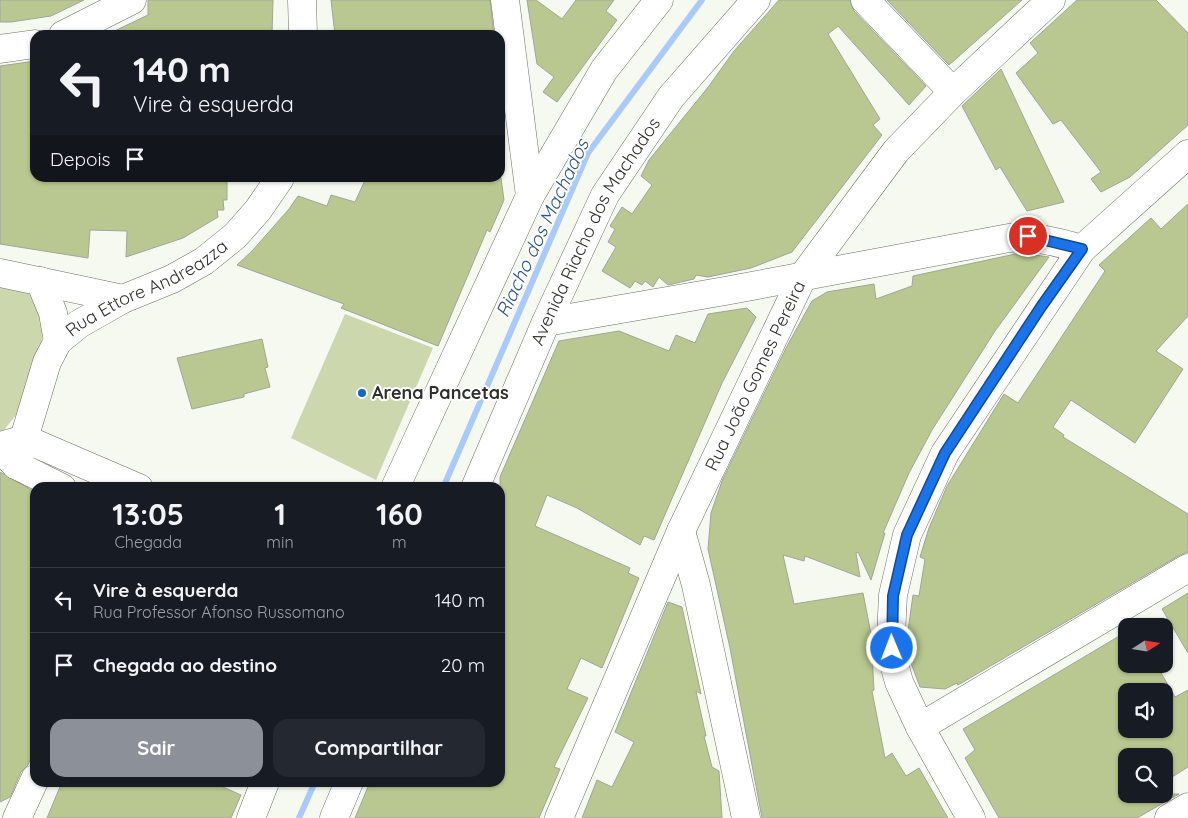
<!DOCTYPE html>
<html lang="pt">
<head>
<meta charset="utf-8">
<style>
	body { margin:0; font-family:Quicksand,sans-serif; background:#242831; color:#f1f3f6; height:100vh; display:flex; flex-direction:column; font-size:19px; white-space:nowrap }
	* { box-sizing:border-box; margin:0 }
	p { font-size:16px; color:#9ea1a6 }
	.icon { flex:none; width:28px; height:28px; fill:none; stroke:currentColor; stroke-width:2; stroke-linecap:round; stroke-linejoin:round }
	.map { position:relative; flex:1; overflow:hidden }
	.side { position:absolute; left:30px; top:482px; width:475px; height:305px; display:flex; flex-direction:column; background:#171b24; border-radius:15px; box-shadow:0 1px 4px #0004 }
	.side>* { flex:none }
	.hud { position:absolute; left:30px; top:30px; width:475px; height:152px; border-radius:15px; box-shadow:0 1px 4px #0004; background:#171b24; color:#f1f3f6; overflow:hidden }
	.needle { width:32px; rotate:78deg }
	.buttons { position:absolute; left:1118px; top:618px; display:grid; gap:10px }
	.buttons a { display:grid; place-items:center; width:55px; height:55px; border-radius:10px; background:#171b24; box-shadow:0 1px 4px #0004; font-size:25px }
	.pin { position:absolute; display:grid; place-items:center; width:42px; height:42px; color:#fff; margin:-21px; border:2px solid #fff; border-radius:50%; box-shadow:0 1px 5px #0007 }
	.me { position:absolute; width:55px; margin:-28px; rotate:359deg; stroke-linejoin:round; filter:drop-shadow(0 0 4px #0008) }
	.turn { display:flex; align-items:center; gap:18px; height:105px; padding:0 20px; font-size:22px }
	.turn .icon { width:65px; height:65px; stroke-width:2.5 }
	.turn b { display:block; font-size:35px; line-height:42px }
	.then { display:flex; align-items:center; height:48px; padding:0 20px; background:#0003; gap:10px; font-size:19px }
	.eta { display:flex; justify-content:space-evenly; align-items:center; height:85px; text-align:center }
	.eta b { font-size:30px; font-weight:700; line-height:35px }
	.action { display:flex; gap:10px; margin-top:auto; padding:10px 20px }
	.action a { flex:1; height:58px; border-radius:15px; background:#8c9099; color:#fff; font-size:20px; font-weight:700; line-height:58px; text-align:center }
	.action a+a { background:#242831; color:#f1f3f6 }
	ul { padding:0; list-style:none }
	li { display:flex; align-items:center; gap:15px; height:65px; padding:0 20px; border-top:1px solid #363941 }
	li div { flex:1 }
	li b { display:block; font-size:19px }
	li em { font-style:normal }
	.map>svg:first-child { display:block }
	.green { fill:#ccd7ad }
	.lines { fill:none; stroke-linecap:round; stroke-linejoin:round }
	.stream { stroke:#a9cafa; stroke-width:6 }
	.building { fill:#b9c890; stroke:#a1a49b; fill-rule:evenodd }
	.minor-casing { stroke:#6e7067; stroke-width:29 }
	.minor { stroke:#fff; stroke-width:28 }
	.route-casing { stroke:#114b97; stroke-width:12 }
	.route { stroke:#1a73e8; stroke-width:9 }
	.poi-dot { fill:#0f64ce; stroke:#fff; stroke-width:2 }
	.labels { text-anchor:middle; stroke-width:4; stroke-linejoin:round; paint-order:stroke }
	.street-label { font-size:18px; fill:#2f302c; stroke:#fff }
	.poi-label { font-size:18px; font-weight:bold; fill:#2f302c; stroke:#fff; text-anchor:start }
	.water-label { font-size:19px; font-style:italic; fill:#2b548e; stroke:#fff }
</style>
</head>
<body>
<div class="map">
<svg width="1188" height="818" viewBox="0 0 1188 818">
	<rect width="100%" height="100%" fill="#f6f9ef"/>
	<g class="green">
		<path d="M0 282 32 290 48 317 38 354 16 415 0 435Z"/>
		<path d="M345 314 433 348 376 480 291 438Z"/>
	</g>
	<g class="lines">
		<g class="stream">
			<path d="M443 488 588 153 702 0"/>
			<path d="M299 818 315 782"/>
		</g>
	</g>
	<g class="building">
		<path d="M0 0H84L51 16 11 22H0Z"/>
		<path d="M148 0H273L272 35H106L148 15Z"/>
		<path d="M331 0H490L494 35H335Z"/>
		<path d="M527 0H536L562 19 576 0H614L606 11 617 20 557 102 543 92 554 77 537 64Z"/>
		<path d="M779 0H850L854 11 926 86 909 105 838 26 828 34 880 119 873 125 882 135 792 252 751 268 708 277 696 275 694 279 668 285 659 277 653 287 645 281 642 285 635 281 630 288 602 271 616 247 608 242 615 229 610 226 622 207 632 214 652 185 641 176 649 160 709 86 734 51Z"/>
		<path d="M887 0H1022L949 65Z"/>
		<path d="M1077 0H1156L1188 33V125L1130 177 1101 192 1091 179 1101 172 1061 120 1053 124 1016 73 1038 53 1030 43Z"/>
		<path d="M35 61V178H227V200H223L224 210H217L218 217 183 238 126 257 127 231 90 230 88 258 0 244V66Z"/>
		<path d="M1001 69 1032 135 1064 202 1027 211 1000 167 996 170 962 106Z"/>
		<path d="M366 178H501L504 200 490 232 487 230 438 346 341 308 344 304 237 265 252 251 289 209 298 196 327 206 331 195 355 202Z"/>
		<path d="M1188 204V316L1156 351 1183 369 1135 443 1071 400 1053 427 1064 435 1063 437 1188 514V552L1180 555 958 685 957 683 945 689 920 687 911 663 914 662 911 655 908 631 913 595 919 596 925 559 920 557 929 528 947 486 1004 394 1018 403 1105 271 1099 265 1151 218 1161 229Z"/>
		<path d="M1020 253 1049 257 995 331 932 430 909 473 883 533H885L871 580 858 552 856 553 860 577 805 556 804 561 783 555 794 604 863 593 871 634 874 690 872 691 885 758 892 753 906 776 919 768 948 818H762L730 648 708 549 711 513 722 481 786 348 812 301 827 292 874 284 876 299 912 286 913 276Z"/>
		<path d="M747 308 756 317 722 383 654 540 644 536 640 545 577 508 547 495 535 526 630 568 628 573 639 578 602 668 581 658 567 689 588 698 554 767 560 769 539 818H355L370 782H500V477L559 341 619 331 669 351 676 335 695 343 708 314Z"/>
		<path d="M262 339 268 367 265 368 270 387 244 394V397L192 409 177 358Z"/>
		<path d="M0 472 35 492V748L28 765 21 772 10 797 0 802Z"/>
		<path d="M1188 593V653L1162 609Z"/>
		<path d="M668 602 682 607 701 694 696 691 706 736H704L712 767 719 771 722 818H582L597 780 612 787 634 742 615 732Z"/>
		<path d="M1126 632V664H1156L1175 697 1188 690V767L1164 782V756H1126V794H1179L1137 818H999L965 758 975 750 963 729ZM1126 691H1164V729H1126Z"/>
		<path d="M62 782H212L241 795 231 818H47Z"/>
	</g>
	<g class="lines">
		<defs>
			<g id="minor">
				<path d="M302 0 303 35"/>
				<path d="M505 0 530 196"/>
				<path d="M865 0 953 92"/>
				<path d="M63 35 132 0"/>
				<path d="M0 49 35 44"/>
				<path d="M0 273 123 299"/>
				<path d="M40 281 53 313 58 341"/>
				<path d="M546 322 725 291 1009 238C1035 236 1057 242 1082 249"/>
				<path d="M0 446 25 439 139 488"/>
				<path d="M4 453 16 465 62 488"/>
				<path id="s1" d="M16 465 47 362 58 341 79 324 123 299 172 279 204 261 235 236 258 210 280 178"/>
				<path d="M395 488 530 196 604 70 659 0"/>
				<path id="s2" d="M475 488 546 322 605 195 671 97 756 0"/>
				<path d="M681 531 696 585 746 818"/>
				<path d="M920 727 1188 568"/>
				<path d="M17 818 35 779"/>
				<path d="M251 818 265 782"/>
				<path d="M334 818 349 782"/>
				<path id="s3" d="M559 818 681 531 803 276 896 151 953 92 1051 0"/>
				<path d="M971 818 920 727 899 682 893 660 891 636 893 595 907 535 945 453 1082 249 1188 154"/>
				<path d="M1169 818 1188 807"/>
			</g>
		</defs>
		<use href="#minor" class="minor-casing"/>
		<use href="#minor" class="minor"/>
	</g>
	<g class="lines">
		<defs>
			<path id="route" d="M892 648 893 596 907 535 945 453 1041 307 1082 249 1028 236"/>
		</defs>
		<use href="#route" class="route-casing"/>
		<use href="#route" class="route"/>
	</g>
	<circle class="poi-dot" cx="362" cy="393" r="5"/>
	<g class="labels">
		<g class="street-label">
			<text dy="6" stroke="none"><textPath href="#s2" startOffset="284">Avenida Riacho dos Machados</textPath></text>
			<text dy="6" stroke="none"><textPath href="#s1" startOffset="235">Rua Ettore Andreazza</textPath></text>
			<text dy="6" stroke="none"><textPath href="#s3" startOffset="484">Rua João Gomes Pereira</textPath></text>
		</g>
		<g class="poi-label">
			<text x="372" y="399">Arena Pancetas</text>
		</g>
		<g class="water-label">
			<text transform="translate(542 228) rotate(-65)" y="7">Riacho dos Machados</text>
		</g>
	</g>
</svg>
<div class="buttons">
<a><svg class="needle" viewBox="-14 -14 28 28"><path d="M0-13l5 13h-10z" fill="#e53935"/><path d="M0 13l5-13h-10z" fill="#9ea1a6"/></svg></a>
<a><svg class="icon" aria-label="sound" viewBox="0 0 24 24"><path d="M4 9h4l5-4v14l-5-4H4zM17 9q2 3 0 6"/></svg></a>
<a><svg class="icon" aria-label="search" viewBox="0 0 24 24"><circle cx="10" cy="10" r="6"/><path d="M15 15l6 6"/></svg></a>
</div>
<div class="pin" style="left:1028px;top:236px;background:#d93025"><svg class="icon" aria-label="arrive" viewBox="0 0 24 24"><path d="M6 21V4h12l-3 4 3 4H6"/></svg></div>
<svg class="me" style="left:892px;top:648px" viewBox="-20 -20 40 40"><circle r="17" fill="#1a73e8" stroke="#fff" stroke-width="3"/><path d="M0-11L8 9 0 5-8 9z" fill="#fff"/></svg>
<div class="hud">
<div class="turn"><svg class="icon" aria-label="left" viewBox="0 0 24 24"><path d="M17 20v-9H6M10 6l-5 5 5 5"/></svg><div><b>140 m</b>Vire à esquerda</div></div>
<div class="then">Depois<svg class="icon" aria-label="arrive" viewBox="0 0 24 24"><path d="M6 21V4h12l-3 4 3 4H6"/></svg></div>
</div>
<section class="side">
<div class="eta">
<div><b>13:05</b><p>Chegada</p></div>
<div><b>1</b><p>min</p></div>
<div><b>160</b><p>m</p></div>
</div>
<ul>
<li><svg class="icon" aria-label="left" viewBox="0 0 24 24"><path d="M17 20v-9H6M10 6l-5 5 5 5"/></svg><div><b>Vire à esquerda</b><p>Rua Professor Afonso Russomano</p></div><em>140 m</em></li>
<li><svg class="icon" aria-label="arrive" viewBox="0 0 24 24"><path d="M6 21V4h12l-3 4 3 4H6"/></svg><div><b>Chegada ao destino</b></div><em>20 m</em></li>
</ul>
<div class="action"><a>Sair</a><a>Compartilhar</a></div>
</section>
</div>
</body>
</html>
